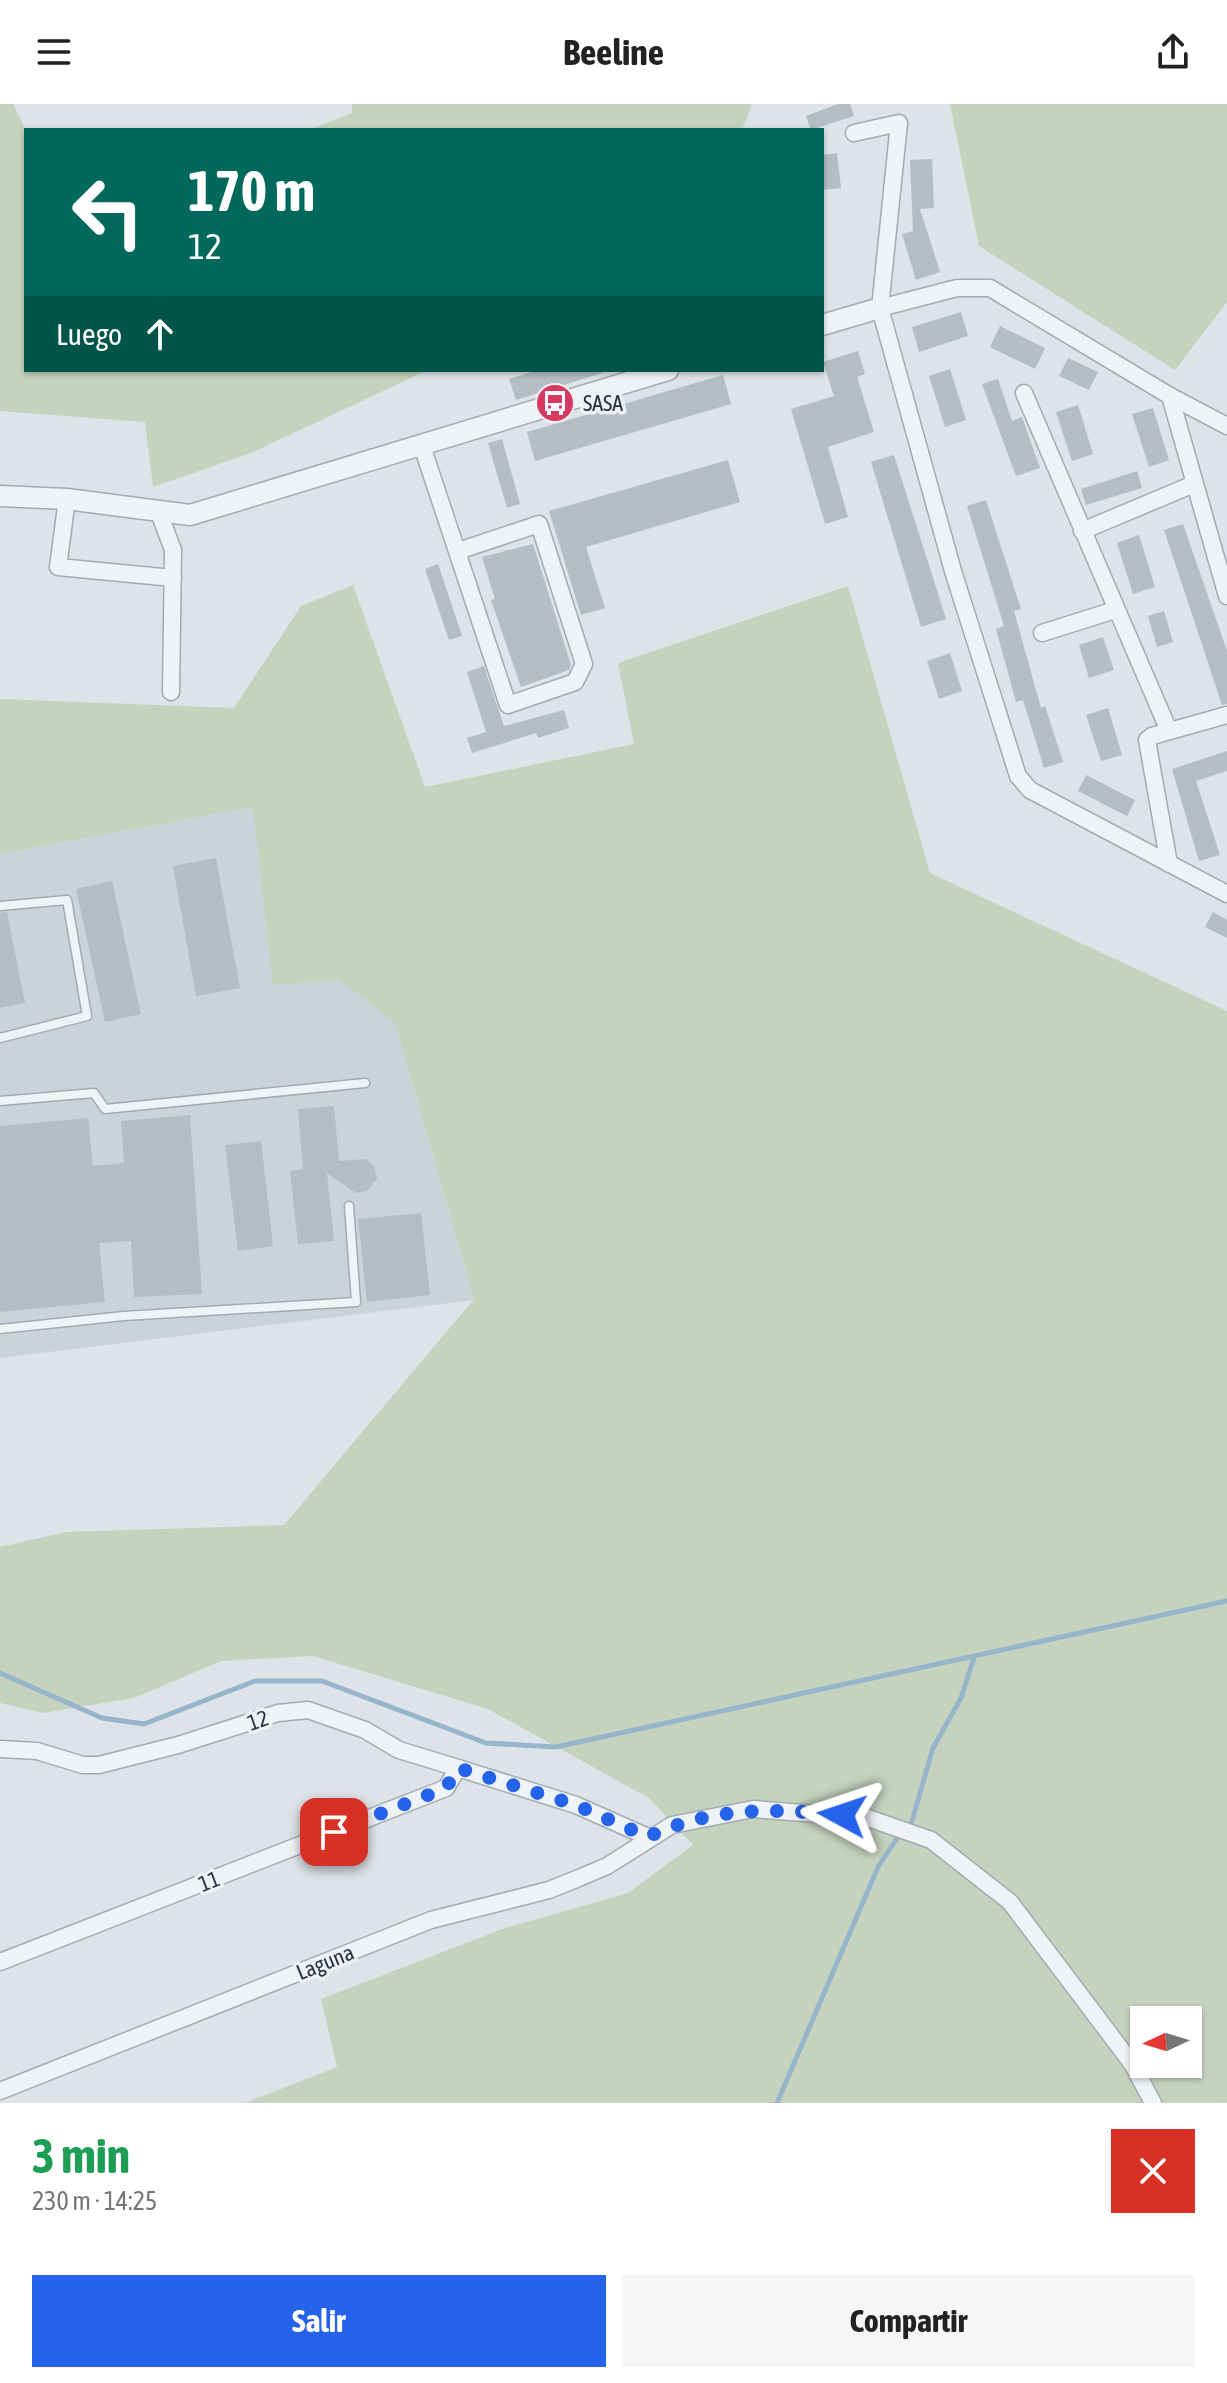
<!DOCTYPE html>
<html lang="es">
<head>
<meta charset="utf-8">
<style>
	body { margin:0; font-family:"Asap Condensed",sans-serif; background:#f6f6f6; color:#222; height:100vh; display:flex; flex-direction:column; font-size:30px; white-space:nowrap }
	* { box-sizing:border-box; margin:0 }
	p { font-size:26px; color:#767676 }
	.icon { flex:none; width:44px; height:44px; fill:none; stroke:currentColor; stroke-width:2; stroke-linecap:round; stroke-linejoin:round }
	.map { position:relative; height:1999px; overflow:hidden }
	.panel { display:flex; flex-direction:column; background:#fff; flex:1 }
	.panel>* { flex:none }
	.banner { position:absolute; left:24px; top:24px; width:800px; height:244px; border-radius:0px; box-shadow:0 2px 6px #0004; background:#00695c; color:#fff; overflow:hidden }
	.needle { width:52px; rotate:266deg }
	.controls { position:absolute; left:1130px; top:1902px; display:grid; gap:16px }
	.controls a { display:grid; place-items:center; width:72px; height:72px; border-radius:0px; background:#fff; box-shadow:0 2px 6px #0004; font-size:40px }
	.pin { position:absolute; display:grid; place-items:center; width:68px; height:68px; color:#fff; margin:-34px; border-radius:16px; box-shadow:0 4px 12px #0006 }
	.me { position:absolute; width:88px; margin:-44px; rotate:275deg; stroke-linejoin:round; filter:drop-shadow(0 0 6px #0008) }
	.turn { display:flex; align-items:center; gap:28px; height:168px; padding:0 32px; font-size:36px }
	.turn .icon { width:104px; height:104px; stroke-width:2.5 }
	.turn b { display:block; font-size:56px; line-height:68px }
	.then { display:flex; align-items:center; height:76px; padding:0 32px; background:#0003; gap:16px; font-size:30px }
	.round { display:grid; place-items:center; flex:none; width:84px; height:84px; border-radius:0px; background:#f6f6f6 }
	.summary { display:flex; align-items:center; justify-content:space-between; height:136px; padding:0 32px }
	h1 { font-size:48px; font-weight:700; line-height:60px; color:#1e9e55 }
	.action { display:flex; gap:16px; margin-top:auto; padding:16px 32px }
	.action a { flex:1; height:92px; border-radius:0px; background:#2563eb; color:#fff; font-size:32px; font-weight:700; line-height:92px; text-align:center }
	.action a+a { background:#f6f6f6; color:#222 }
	header { display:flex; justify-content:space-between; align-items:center; height:104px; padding:0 32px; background:#fff; font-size:36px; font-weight:700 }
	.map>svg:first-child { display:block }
	.built { fill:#cbd2da }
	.green { fill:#c5d3be; fill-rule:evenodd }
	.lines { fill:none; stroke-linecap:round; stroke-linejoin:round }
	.stream { stroke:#96b5cb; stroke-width:5 }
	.building { fill:#b4bcc5 }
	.service-casing { stroke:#a2aab2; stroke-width:11 }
	.minor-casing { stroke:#a2aab2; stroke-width:19 }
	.tertiary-casing { stroke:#a2aab2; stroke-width:23 }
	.service { stroke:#f0f3f6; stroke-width:8 }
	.minor { stroke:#f0f3f6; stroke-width:16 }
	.tertiary { stroke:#f0f3f6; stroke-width:20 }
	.route { stroke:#2563eb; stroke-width:14; stroke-dasharray:0 25.2 }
	.labels { text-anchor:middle; stroke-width:7; stroke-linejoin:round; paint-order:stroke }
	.poi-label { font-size:22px; fill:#263240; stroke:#edf1f6; text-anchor:start }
	.street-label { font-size:22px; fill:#263240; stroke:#edf1f6 }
</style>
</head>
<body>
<header><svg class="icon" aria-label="menu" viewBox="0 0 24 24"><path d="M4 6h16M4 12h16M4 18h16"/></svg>Beeline<svg class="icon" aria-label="share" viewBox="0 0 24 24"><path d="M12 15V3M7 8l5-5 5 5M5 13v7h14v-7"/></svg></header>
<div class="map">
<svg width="1227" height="1999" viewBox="0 0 1227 1999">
	<rect width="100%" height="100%" fill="#dde3e8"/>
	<path class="built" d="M253 703 273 880 338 876 395 919 474 1196 0 1254V750Z"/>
	<g class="green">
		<path d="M0 0H13L26 26V266H428L251 349 153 383 145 318 0 307Z"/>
		<path d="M352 0H752L742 26H309L352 9Z"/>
		<path d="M950 0H1227V198L1175 266 979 142Z"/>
		<path d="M353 481 425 683 634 640 618 559 848 482 930 769 1227 907V1999H245L337 1963 321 1895 505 1824 628 1789 693 1741 649 1694 488 1605 313 1552 221 1557 134 1594 43 1609 0 1599V1443L66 1428 284 1421 474 1195 395 919 338 876 273 881 253 703 0 750V595L234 604 301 502ZM1144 1916H1188V1960H1144Z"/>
	</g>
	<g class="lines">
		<g class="stream">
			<path d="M0 1569 102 1614 144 1620 255 1577H322L486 1639 556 1643 1227 1497"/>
			<path d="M912 1717 933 1644 961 1594 974 1554"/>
			<path d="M777 1999 878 1763 901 1728"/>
		</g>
	</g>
	<g class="building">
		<path d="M838 0H850L854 12 811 26 806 12Z"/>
		<path d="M837 49 841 84 822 86V51Z"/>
		<path d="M932 55 934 104 920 105 940 168 916 176 902 130 913 127 910 56Z"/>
		<path d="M961 208 968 232 919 248 912 223Z"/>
		<path d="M1000 222 1045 244 1035 265 990 243Z"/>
		<path d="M858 247 865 270 857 273 874 328 828 343 848 413 825 420 791 305 834 292 823 258Z"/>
		<path d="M1068 254 1098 268 1089 286 1059 272Z"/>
		<path d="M950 265 966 316 945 323 929 272Z"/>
		<path d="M538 266H602V269L516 296 509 275Z"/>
		<path d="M723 271 731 300 535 357 527 328Z"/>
		<path d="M998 275 1012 317 1022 313 1040 364 1016 372 982 280Z"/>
		<path d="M1078 301 1093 350 1072 357 1056 308Z"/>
		<path d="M1153 304 1169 356 1149 363 1132 310Z"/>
		<path d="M502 335 520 400 507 404 488 339Z"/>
		<path d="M894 351 946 515 921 523 871 358Z"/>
		<path d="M728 356 740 398 586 443 605 504 581 511 549 407Z"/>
		<path d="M1137 367 1142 384 1086 401 1081 385Z"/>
		<path d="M986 396 1021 505 1014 507 1041 604 1045 602 1063 658 1044 664 1023 596 1016 598 996 525 1004 522 967 402Z"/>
		<path d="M1183 420 1227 547V600L1222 601 1164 426Z"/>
		<path d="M1139 431 1155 483 1133 490 1117 439Z"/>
		<path d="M533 440 571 561 569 566 521 583 491 496 495 495 482 453Z"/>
		<path d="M438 460 462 532 449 536 425 465Z"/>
		<path d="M1164 507 1173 538 1157 543 1148 512Z"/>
		<path d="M1103 533 1114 566 1089 574 1079 541Z"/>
		<path d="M950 549 962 587 939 595 927 557Z"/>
		<path d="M484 562 504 622 564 606 569 624 538 634 536 629 472 649 467 634 486 628 467 568Z"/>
		<path d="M1108 604 1122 651 1101 657 1086 611Z"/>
		<path d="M1227 647V667L1196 677 1220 751 1199 757 1172 665Z"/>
		<path d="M1086 671 1135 696 1127 712 1078 687Z"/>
		<path d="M216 754 240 884 196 892 173 762Z"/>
		<path d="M112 777 141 910 105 918 76 785Z"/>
		<path d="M7 808 25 899 0 904V809Z"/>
		<path d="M1213 808 1227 816V834L1205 823Z"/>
		<path d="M334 1002 339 1057 365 1055 374 1062 377 1074 367 1087 356 1089 327 1069 334 1137 298 1140 290 1067 303 1065 298 1005Z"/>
		<path d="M190 1011 202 1190 134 1193 131 1137 99 1139 105 1198 0 1208V1022L88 1014 93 1062 124 1059 121 1017Z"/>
		<path d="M261 1037 273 1142 238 1147 225 1041Z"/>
		<path d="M421 1109 430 1191 367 1198 358 1115Z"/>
	</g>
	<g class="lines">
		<defs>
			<g id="service">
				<path d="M0 802 67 796 87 912 0 934"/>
				<path d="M0 997 94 989 105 1005 365 979"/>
				<path d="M0 1225 124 1212 356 1198 349 1102"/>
			</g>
			<g id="minor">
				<path d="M854 29 899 19 880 204 953 467 1018 672 1030 686 1227 790"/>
				<path d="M880 204 957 184H990L1170 292 1227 322"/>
				<path d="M1024 289 1169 627"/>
				<path d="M1170 292 1227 492"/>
				<path d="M422 342 508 601 575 578 584 560 539 420 458 447"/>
				<path d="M67 395 58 463 173 474"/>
				<path d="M158 406 173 446 171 588"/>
				<path d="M1082 427 1194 380"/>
				<path d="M1042 529 1115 506"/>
				<path d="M1169 760 1147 636 1152 632 1227 611"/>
				<path d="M0 1645 37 1647 83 1661H99L178 1641 278 1609 308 1606 365 1626 399 1646 458 1664 446 1684 0 1858"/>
				<path d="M458 1664 576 1701 648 1733"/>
				<path d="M0 1987 431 1816 549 1786 579 1774 607 1762 672 1721 753 1705 868 1714 931 1736 1010 1798 1133 1961 1153 1999"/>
			</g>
			<g id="tertiary">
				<path d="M822 221 880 204"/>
				<path d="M0 392 67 395 190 411 668 266"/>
			</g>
		</defs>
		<use href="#service" class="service-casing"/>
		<use href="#minor" class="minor-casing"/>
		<use href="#tertiary" class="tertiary-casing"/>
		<use href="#service" class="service"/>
		<use href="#minor" class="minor"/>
		<use href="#tertiary" class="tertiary"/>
	</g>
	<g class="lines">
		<path class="route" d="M334 1728 446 1684 458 1664 576 1701 648 1733C709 1703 776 1704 842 1711"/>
	</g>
	<defs>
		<symbol id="bus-disc" viewBox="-11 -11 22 22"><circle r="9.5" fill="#d63a60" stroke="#edf1f6"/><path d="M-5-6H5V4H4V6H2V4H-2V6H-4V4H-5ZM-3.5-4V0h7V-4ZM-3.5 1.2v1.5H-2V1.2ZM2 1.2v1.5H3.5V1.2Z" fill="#fff"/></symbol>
	</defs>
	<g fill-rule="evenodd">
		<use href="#bus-disc" x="533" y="277" width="44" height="44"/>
	</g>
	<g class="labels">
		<g class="poi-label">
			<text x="583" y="307">SASA</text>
		</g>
		<g class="street-label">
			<text transform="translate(258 1616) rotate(-19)" y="8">12</text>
			<text transform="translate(209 1777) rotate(-21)" y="8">11</text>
			<text transform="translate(325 1858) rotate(-22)" y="8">Laguna</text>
		</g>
	</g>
</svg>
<div class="controls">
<a><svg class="needle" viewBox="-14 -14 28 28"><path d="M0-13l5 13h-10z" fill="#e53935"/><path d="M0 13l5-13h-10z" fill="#767676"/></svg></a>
</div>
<div class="pin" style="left:334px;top:1728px;background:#d93025"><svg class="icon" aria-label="arrive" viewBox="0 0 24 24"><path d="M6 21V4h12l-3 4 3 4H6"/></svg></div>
<svg class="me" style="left:842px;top:1711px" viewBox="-20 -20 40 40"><path d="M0-17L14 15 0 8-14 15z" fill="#2563eb" stroke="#fff" stroke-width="4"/></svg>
<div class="banner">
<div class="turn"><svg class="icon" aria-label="left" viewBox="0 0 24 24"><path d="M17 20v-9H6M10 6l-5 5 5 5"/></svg><div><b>170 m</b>12</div></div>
<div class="then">Luego<svg class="icon" aria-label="ahead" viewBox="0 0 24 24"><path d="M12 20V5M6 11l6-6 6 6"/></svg></div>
</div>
</div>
<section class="panel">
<div class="summary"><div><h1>3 min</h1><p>230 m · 14:25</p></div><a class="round" style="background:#d93025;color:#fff"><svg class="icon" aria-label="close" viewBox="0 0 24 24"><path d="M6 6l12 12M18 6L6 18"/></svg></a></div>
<div class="action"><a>Salir</a><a>Compartir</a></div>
</section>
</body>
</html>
